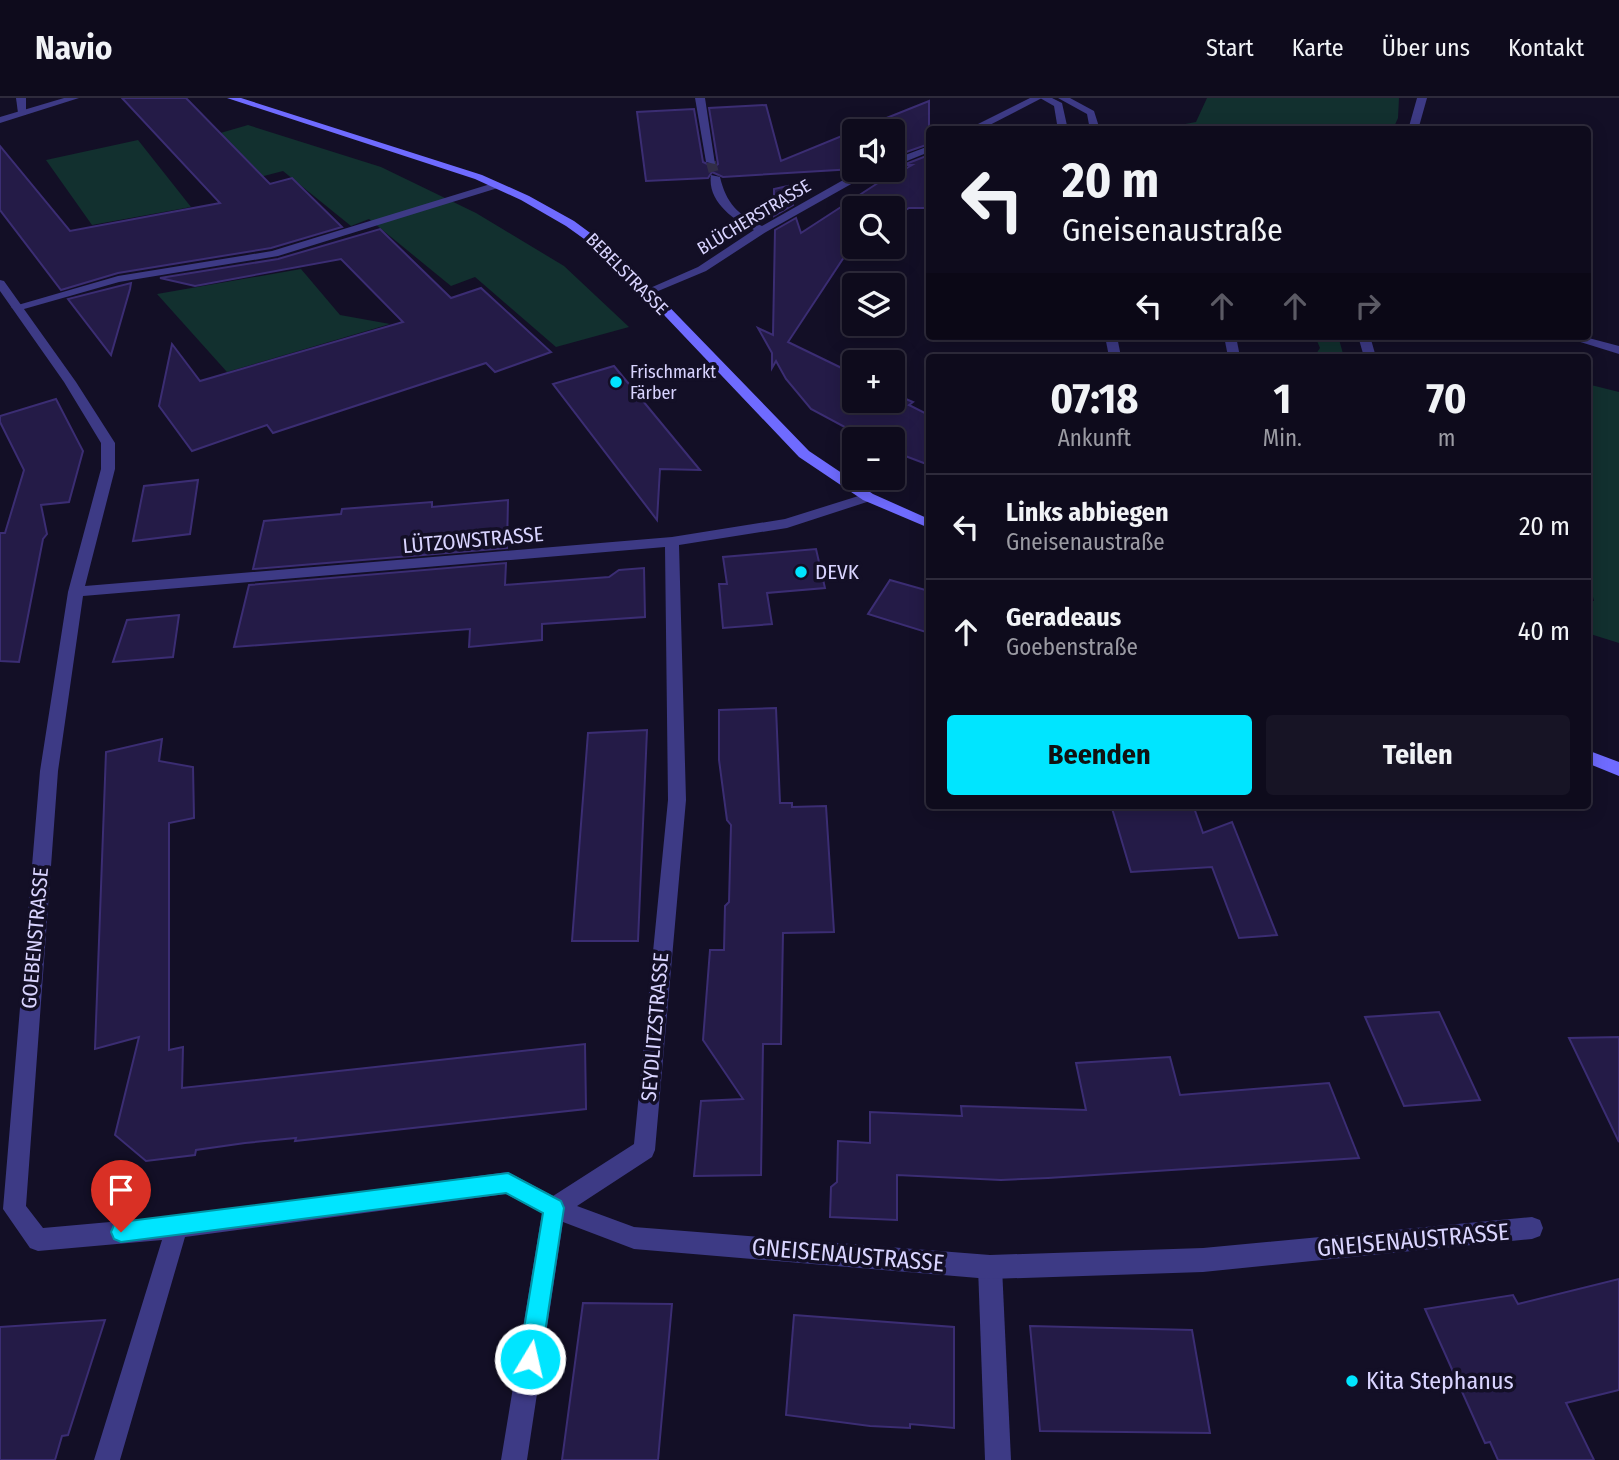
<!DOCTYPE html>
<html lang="de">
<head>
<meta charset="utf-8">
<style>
	body { margin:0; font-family:"Fira Sans Condensed",sans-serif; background:#171425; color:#f1f3f6; height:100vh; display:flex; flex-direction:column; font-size:26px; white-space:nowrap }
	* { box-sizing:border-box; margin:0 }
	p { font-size:23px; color:#9b9ba3 }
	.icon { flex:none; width:38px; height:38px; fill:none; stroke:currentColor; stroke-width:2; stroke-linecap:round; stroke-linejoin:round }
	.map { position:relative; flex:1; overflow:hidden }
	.panel { position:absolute; left:926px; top:256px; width:665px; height:455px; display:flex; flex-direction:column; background:#0e0b1c; border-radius:7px; box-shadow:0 4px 18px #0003,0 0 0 2px #2e2b3b }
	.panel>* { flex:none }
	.banner { position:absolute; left:926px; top:28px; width:665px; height:214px; border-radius:7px; box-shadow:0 4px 18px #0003,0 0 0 2px #2e2b3b; background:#0e0b1c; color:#f1f3f6; overflow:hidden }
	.controls { position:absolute; left:842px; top:21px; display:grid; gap:14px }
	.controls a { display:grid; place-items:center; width:63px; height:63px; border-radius:7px; background:#0e0b1c; box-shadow:0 4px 18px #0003,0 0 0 2px #2e2b3b; font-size:35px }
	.pin { position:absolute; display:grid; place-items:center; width:60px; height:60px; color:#fff; margin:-72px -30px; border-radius:50% 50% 50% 0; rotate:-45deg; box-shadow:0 0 7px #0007 }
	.pin .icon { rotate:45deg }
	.me { position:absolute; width:77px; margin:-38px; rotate:9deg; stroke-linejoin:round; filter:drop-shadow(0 0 5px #0008) }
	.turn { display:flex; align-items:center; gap:24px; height:147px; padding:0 21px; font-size:32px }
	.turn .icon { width:91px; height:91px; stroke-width:2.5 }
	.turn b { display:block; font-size:49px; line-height:60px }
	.lanes { display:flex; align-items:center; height:66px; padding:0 21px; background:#0003; justify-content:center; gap:35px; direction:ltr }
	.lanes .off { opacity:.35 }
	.eta { display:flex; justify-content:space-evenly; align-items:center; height:119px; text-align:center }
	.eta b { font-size:42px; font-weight:700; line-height:49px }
	.primary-button { display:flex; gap:14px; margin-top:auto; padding:14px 21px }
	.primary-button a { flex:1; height:80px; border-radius:7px; background:#00e5ff; color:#111; font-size:28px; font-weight:700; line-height:80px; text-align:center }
	.primary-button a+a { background:#171425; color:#f1f3f6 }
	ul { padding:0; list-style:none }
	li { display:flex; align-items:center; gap:21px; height:105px; padding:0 21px; border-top:2px solid #2e2b3b }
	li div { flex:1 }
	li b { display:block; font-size:26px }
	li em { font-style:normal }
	header { display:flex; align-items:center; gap:42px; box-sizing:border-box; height:98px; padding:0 35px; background:#0e0b1c; border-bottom:2px solid #2e2b3b }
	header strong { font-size:33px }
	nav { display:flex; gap:38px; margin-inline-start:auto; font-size:24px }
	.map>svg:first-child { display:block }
	.green { fill:#12302f }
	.building { fill:#241b47; stroke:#3b2d73; stroke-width:2 }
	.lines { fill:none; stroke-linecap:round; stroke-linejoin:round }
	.minor-tunnel { stroke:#312d47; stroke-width:10; stroke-dasharray:10 5; stroke-linecap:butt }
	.service { fill:#3d3a85; fill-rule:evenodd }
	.minor { fill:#3d3a85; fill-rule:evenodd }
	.secondary { fill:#6f6bff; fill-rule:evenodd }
	.route { fill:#00e5ff; stroke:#0095a6; stroke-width:2 }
	.poi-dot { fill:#00e5ff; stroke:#130f26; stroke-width:2.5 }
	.labels { text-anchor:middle; stroke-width:7; stroke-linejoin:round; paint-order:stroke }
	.far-street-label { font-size:18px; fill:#d9d4ff; stroke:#130f26 }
	.far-poi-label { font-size:18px; fill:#d9d4ff; stroke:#130f26; text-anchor:start }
	.street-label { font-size:21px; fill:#d9d4ff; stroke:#130f26 }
	.poi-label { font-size:21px; fill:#d9d4ff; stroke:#130f26; text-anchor:start }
	.near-street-label { font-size:24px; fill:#d9d4ff; stroke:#130f26 }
	.near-poi-label { font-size:24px; fill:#d9d4ff; stroke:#130f26; text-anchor:start }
</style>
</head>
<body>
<header>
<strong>Navio</strong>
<nav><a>Start</a><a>Karte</a><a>Über uns</a><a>Kontakt</a></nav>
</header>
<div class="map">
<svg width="1619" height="1362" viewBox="0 0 1619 1362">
	<rect width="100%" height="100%" fill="#130f26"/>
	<g class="green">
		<path d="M1207 0H1399L1398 20 1393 31H1158L1196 24Z"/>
		<path d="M248 27 381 69 476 115 564 168 629 229 556 249 475 179 451 188 369 121 351 128 283 73 260 79 217 36Z"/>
		<path d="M138 42 191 109 92 127 46 62Z"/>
		<path d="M301 171 340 217 390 226 227 274 157 196Z"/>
		<path d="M1315 238H1338L1344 259H1314L1320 250Z"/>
		<path d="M1587 286 1619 294V545L1587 535V503H1594L1587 475Z"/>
	</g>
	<g class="building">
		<path d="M122 0H186L270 86 292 80 342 129 271 150 118 175 61 192 0 112V48L70 133 220 105Z"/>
		<path d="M929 3V46L892 59V33H854Z"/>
		<path d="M766 7 781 63 854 33V71L723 79 712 74 708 80 646 83 637 14 694 11 703 64 714 69 718 66 709 10Z"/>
		<path d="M929 57V110H909L901 115 879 106 876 110H854V144L788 244 854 276V303H892V295L913 304 909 307 929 317V367L892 353V341H867L811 311 786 281 776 263 772 270V255L758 230 773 237 775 132 796 120 801 135 904 68 900 74 912 67H903Z"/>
		<path d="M788 88 793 107 774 118V91Z"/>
		<path d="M380 131 451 200 481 190 551 254 495 274 486 265 273 335 267 327 192 353 159 308 172 246 200 283 403 224 341 161 195 188 160 180 278 161Z"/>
		<path d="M131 185 130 191 111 257 68 201Z"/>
		<path d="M614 268 700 372 660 371 657 422 553 286Z"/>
		<path d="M56 301 83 353 69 404 41 407 47 436 43 441 19 564 0 563V435H5L24 372 0 324V318Z"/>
		<path d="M198 382 190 436 133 443 144 388Z"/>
		<path d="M508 402 507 450 253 471 264 423 341 416 342 411 432 404V409Z"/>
		<path d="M816 451 825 490 767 495 772 526 723 530 719 486H727L723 459Z"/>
		<path d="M506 465 505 487 609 479 619 472 644 470 645 519 542 526V542L469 549 470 531 234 549 249 487Z"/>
		<path d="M890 482 929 493V535L868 516Z"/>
		<path d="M179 517 173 559 113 564 127 522Z"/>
		<path d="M776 610 780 705H792V709L826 708 834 834 783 835 781 946H763L761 1077 694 1078 701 1003 743 1001 703 942 710 852H724L725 808 729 804 731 727 727 722 719 662V612Z"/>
		<path d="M647 632 638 843H572L588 635Z"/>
		<path d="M162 641 159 663 193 669 194 720 169 725V952L183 949 182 990 585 946 586 1011 295 1043 296 1040 245 1045 196 1052 195 1057 146 1063 115 1037 139 939 95 951 106 654Z"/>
		<path d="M1111 707H1193L1203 735 1232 724 1277 837 1239 840 1212 769 1131 774Z"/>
		<path d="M1439 914 1480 1002 1404 1008 1365 919Z"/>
		<path d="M1619 939V1044L1569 940Z"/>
		<path d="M1170 959 1180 997 1329 985 1359 1060 1048 1080 1001 1082 897 1077V1122L830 1119 831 1089 837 1084 838 1043 870 1045V1014L962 1018 961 1008 1086 1012 1076 965Z"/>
		<path d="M1619 1181V1292L1566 1305 1594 1362H1498L1490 1344 1485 1345 1425 1211 1513 1197 1518 1206Z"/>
		<path d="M583 1205 672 1206 658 1362H562Z"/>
		<path d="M794 1217 954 1229V1330L910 1326V1330L870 1328 786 1317Z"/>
		<path d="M105 1222 68 1337 62 1338 55 1362H0V1229Z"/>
		<path d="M1030 1228 1192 1232 1210 1335 1040 1333Z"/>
	</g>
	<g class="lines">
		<path class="minor-tunnel" d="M711 64 715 79"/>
		<g class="service">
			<path d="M16 0H26V17L18 15Z"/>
			<path d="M1040 0H1052L1062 5 1068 32H1058L1054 8Z"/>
			<path d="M497 84 502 87 501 89 278 158 119 184 17 213 11 209 118 178 272 153Z"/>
			<path d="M1105 238H1117L1121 259H1109Z"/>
			<path d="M990 1157 998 1161 1002 1169 1011 1362H985L978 1169 982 1161Z"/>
		</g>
		<g class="minor">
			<path d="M64 0H79L0 25V19Z"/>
			<path d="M695 0H705L715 66 706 64Z"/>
			<path d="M1030 0H1042L980 32H966Z"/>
			<path d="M1058 0H1070L1094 13 1100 32H1090L1087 16Z"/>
			<path d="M1417 0H1427L1418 32H1408Z"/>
			<path d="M929 48V54L892 69V62Z"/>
			<path d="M869 72H883L853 85 766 134 706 173 651 196 641 194 698 169 754 132C733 122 707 103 711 77L720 79C726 105 738 117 762 128L845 81Z"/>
			<path d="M0 182 4 183 76 284 115 345V371L85 488 672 439 785 421 868 395 875 399 873 402 787 430 679 447 686 702 655 1052 652 1059 577 1108 634 1129 990 1157 1203 1150 1532 1119 1540 1122 1543 1130 1540 1138 1532 1141 1203 1174 990 1181 634 1151 563 1124 527 1362H501L542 1115 506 1096 185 1139 120 1362H94L162 1142 38 1153 30 1150 3 1111 40 673 68 494 101 371V345L64 284 0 193ZM665 449 668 702 634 1046 553 1098 508 1074 177 1118 43 1130 26 1108 58 673 83 498Z"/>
			<path d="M1224 238H1236L1240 259H1228Z"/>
			<path d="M1358 238H1370L1376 259H1364Z"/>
			<path d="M1561 238H1581L1619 248V256Z"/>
		</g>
		<g class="secondary">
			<path d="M227 0H241L482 77 529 98 574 123 616 154 809 353 873 396 929 421V430L863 402 799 359 608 158 566 128 521 102 475 81Z"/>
			<path d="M1587 652 1619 664V678L1587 665Z"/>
		</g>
	</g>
	<path class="route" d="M508 1075 561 1103 564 1110 541 1261 538 1269 530 1272 522 1269 519 1261 543 1115 506 1095 121 1144 114 1141 111 1134 114 1127 121 1124Z"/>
	<g class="poi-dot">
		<circle cx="616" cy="284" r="7"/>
		<circle cx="801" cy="474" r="7"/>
		<circle cx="1352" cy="1283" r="7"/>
	</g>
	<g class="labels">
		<g class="far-street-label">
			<text transform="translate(754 119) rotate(-31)" y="6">BLÜCHERSTRASSE</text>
			<text transform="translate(627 176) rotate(45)" y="6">BEBELSTRASSE</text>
		</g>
		<g class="far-poi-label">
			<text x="630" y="280">Frischmarkt<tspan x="630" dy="21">Färber</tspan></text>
		</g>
		<g class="street-label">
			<text transform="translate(473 442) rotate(-5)" y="7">LÜTZOWSTRASSE</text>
			<text transform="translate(35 840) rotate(-85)" y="7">GOEBENSTRASSE</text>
			<text transform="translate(655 929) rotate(-85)" y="7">SEYDLITZSTRASSE</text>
		</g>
		<g class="poi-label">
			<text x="815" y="481">DEVK</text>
		</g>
		<g class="near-street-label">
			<text transform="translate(1413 1142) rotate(-5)" y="8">GNEISENAUSTRASSE</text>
			<text transform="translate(848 1157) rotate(5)" y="8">GNEISENAUSTRASSE</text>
		</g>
		<g class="near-poi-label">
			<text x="1366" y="1291">Kita Stephanus</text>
		</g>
	</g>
</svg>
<div class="controls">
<a><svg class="icon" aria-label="sound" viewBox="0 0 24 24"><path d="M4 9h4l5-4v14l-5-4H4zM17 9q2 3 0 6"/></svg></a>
<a><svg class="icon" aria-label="search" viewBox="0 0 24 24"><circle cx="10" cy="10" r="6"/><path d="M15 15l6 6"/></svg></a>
<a><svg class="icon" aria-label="layers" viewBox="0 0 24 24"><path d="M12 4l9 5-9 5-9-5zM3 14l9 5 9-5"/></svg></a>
<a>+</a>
<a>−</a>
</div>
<div class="pin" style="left:121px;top:1134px;background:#d93025"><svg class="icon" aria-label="arrive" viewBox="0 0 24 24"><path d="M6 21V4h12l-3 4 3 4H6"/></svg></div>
<svg class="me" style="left:530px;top:1261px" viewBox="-20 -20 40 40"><circle r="17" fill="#00e5ff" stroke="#fff" stroke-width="3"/><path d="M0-11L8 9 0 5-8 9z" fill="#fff"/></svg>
<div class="banner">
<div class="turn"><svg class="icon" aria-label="left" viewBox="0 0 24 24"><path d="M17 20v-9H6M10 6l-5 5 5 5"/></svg><div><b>20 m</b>Gneisenaustraße</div></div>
<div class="lanes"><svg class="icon" aria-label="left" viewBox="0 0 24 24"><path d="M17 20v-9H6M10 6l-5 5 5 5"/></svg><svg class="icon off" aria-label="ahead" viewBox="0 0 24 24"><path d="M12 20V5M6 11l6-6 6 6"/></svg><svg class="icon off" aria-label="ahead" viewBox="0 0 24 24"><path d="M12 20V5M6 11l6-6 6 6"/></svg><svg class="icon off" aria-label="right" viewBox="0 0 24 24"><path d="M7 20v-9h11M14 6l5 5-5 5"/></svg></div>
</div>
<section class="panel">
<div class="eta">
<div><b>07:18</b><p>Ankunft</p></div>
<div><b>1</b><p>Min.</p></div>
<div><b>70</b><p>m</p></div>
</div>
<ul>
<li><svg class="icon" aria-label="left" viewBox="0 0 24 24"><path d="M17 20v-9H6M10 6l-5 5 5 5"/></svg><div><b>Links abbiegen</b><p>Gneisenaustraße</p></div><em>20 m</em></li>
<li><svg class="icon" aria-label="ahead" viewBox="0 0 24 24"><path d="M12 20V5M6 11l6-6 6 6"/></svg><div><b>Geradeaus</b><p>Goebenstraße</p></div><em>40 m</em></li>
</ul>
<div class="primary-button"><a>Beenden</a><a>Teilen</a></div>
</section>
</div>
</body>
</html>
